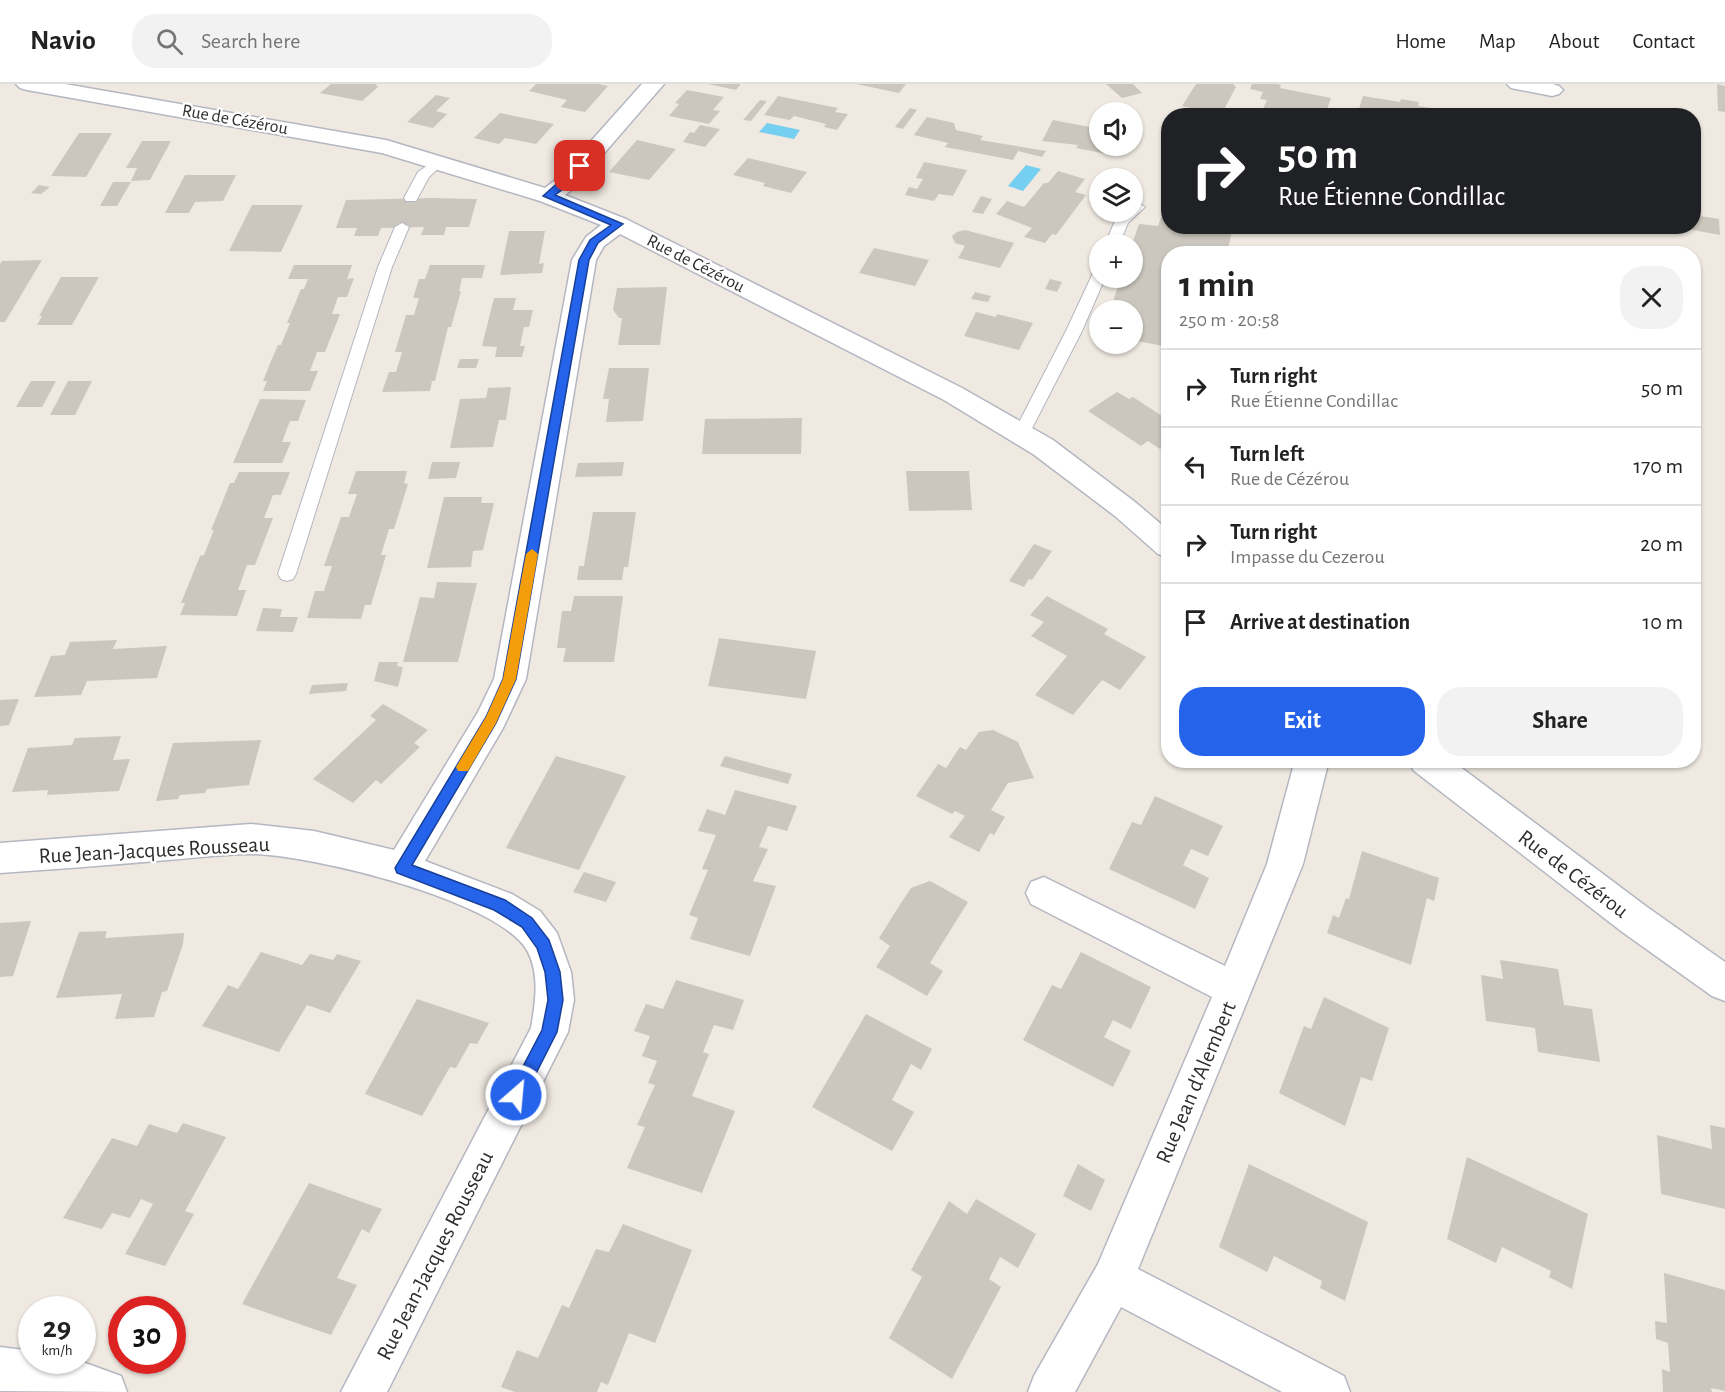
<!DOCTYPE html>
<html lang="en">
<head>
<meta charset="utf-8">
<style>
	body { margin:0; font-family:"Alegreya Sans",sans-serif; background:#f2f2f2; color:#222; height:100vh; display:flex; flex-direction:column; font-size:22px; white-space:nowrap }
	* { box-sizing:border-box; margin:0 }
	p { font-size:20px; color:#767676 }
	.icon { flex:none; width:33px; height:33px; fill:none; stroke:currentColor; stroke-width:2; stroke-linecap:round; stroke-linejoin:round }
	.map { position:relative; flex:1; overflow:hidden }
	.drawer { position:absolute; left:1161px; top:162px; width:540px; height:522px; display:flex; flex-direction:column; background:#fff; border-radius:24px; box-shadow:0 2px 4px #0004 }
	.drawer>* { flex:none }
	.hud { position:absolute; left:1161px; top:24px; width:540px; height:126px; border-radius:24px; box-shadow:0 2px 4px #0004; background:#202124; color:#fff; overflow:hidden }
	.controls { position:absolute; left:1089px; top:18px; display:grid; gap:12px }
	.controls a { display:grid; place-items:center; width:54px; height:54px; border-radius:50%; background:#fff; box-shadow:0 2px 4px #0004; font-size:30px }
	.speed { position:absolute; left:18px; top:1212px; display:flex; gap:12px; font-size:30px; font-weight:700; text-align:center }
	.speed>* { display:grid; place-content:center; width:78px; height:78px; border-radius:50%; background:#fff; box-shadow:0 2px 4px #0004; line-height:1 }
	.speed small { font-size:15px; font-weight:400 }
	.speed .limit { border:9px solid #d22; background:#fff; color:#111 }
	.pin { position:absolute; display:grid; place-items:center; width:51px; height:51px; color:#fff; margin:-26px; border-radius:12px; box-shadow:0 3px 9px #0006 }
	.me { position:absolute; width:66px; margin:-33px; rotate:27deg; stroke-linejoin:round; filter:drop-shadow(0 0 4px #0008) }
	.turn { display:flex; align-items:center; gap:21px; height:126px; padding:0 18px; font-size:27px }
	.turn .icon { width:78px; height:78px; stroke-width:2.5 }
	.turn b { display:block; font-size:42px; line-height:51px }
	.round { display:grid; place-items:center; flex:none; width:63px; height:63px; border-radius:24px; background:#f2f2f2 }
	.headline { display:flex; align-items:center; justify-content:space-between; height:102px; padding:0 18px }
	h1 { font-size:36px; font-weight:700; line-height:45px }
	.primary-button { display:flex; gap:12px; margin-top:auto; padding:12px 18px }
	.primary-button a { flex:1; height:69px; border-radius:24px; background:#2563eb; color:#fff; font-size:24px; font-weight:700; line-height:69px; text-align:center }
	.primary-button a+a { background:#f2f2f2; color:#222 }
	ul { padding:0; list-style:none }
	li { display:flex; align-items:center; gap:18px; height:78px; padding:0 18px; border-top:2px solid #e0e0e0 }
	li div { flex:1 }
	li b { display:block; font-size:22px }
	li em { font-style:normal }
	header { display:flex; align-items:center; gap:36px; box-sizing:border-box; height:84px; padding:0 30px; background:#fff; border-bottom:2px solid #e0e0e0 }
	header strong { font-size:28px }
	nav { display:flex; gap:33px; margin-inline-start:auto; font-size:21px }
	.search { width:420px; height:54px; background:#f2f2f2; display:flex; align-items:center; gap:15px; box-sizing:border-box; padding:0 21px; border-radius:24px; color:#767676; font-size:22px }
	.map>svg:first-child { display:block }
	.water { fill:#75cff0 }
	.building { fill:#cbc7bf }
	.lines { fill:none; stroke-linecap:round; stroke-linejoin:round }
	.lane-casing { stroke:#b4b7c1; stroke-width:2 }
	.street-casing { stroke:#b4b7c1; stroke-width:3 }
	.lane { fill:#fff; fill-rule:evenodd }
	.street { fill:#fff; fill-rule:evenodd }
	.route { fill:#2563eb; stroke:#184099; stroke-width:1.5 }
	.slow { fill:#f59e0b }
	.labels { text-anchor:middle; stroke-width:4.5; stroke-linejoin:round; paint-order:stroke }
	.far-street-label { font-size:18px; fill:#2e2e2e; stroke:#fff }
	.street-label { font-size:22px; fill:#2e2e2e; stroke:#fff }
</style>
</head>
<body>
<header>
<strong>Navio</strong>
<div class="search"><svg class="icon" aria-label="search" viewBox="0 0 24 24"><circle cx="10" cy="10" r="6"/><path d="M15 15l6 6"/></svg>Search here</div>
<nav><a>Home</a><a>Map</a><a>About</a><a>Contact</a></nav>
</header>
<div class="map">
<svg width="1725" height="1308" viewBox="0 0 1725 1308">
	<rect width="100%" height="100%" fill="#efe9e1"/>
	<g class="water">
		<path d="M767 39 800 46 794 55 759 48Z"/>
		<path d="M1026 81 1041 85 1023 107 1008 102Z"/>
	</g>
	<g class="building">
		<path d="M331 0H377L375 2H379L362 17 320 9Z"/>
		<path d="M536 0H599L608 2 585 28 561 23 567 16 529 7Z"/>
		<path d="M708 0H741L736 6Z"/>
		<path d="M856 0H906L899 9Z"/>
		<path d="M1106 0H1133L1142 9 1122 14Z"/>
		<path d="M1196 0H1233L1236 3 1221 31 1182 22Z"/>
		<path d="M1252 0H1276L1281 1 1280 4 1331 14 1325 31 1299 25 1296 32H1282L1262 27 1267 16 1260 15 1263 8 1250 5Z"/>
		<path d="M1717 0 1725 2V28L1718 27Z"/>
		<path d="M687 6 724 13 713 26 720 27 709 40 669 32 679 20 675 19Z"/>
		<path d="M436 11 450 14 436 27 447 30 433 44 407 38Z"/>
		<path d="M778 12 838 24 835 28 848 30 837 46 824 43 826 40 794 32 790 36 764 31Z"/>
		<path d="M1363 12 1400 18 1401 15 1419 18 1418 22 1437 25 1435 32H1378L1358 28Z"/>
		<path d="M760 16 767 17 751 37 743 36Z"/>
		<path d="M910 24 917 26 903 45 895 43Z"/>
		<path d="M500 29 554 40 536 60 505 54 499 60 474 54Z"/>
		<path d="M927 33 954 39 956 46 983 52 980 56 1046 67 1042 73 1018 67 1013 76 945 63 948 59 914 51Z"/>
		<path d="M1053 36 1100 45V62H1116L1112 71 1076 64 1078 61 1042 57Z"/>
		<path d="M700 41 720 45 705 63 683 58 690 48 694 49Z"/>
		<path d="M79 49H112L86 93 51 92Z"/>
		<path d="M637 56 676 65 649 96 609 88Z"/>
		<path d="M142 57H171L150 96 131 97 137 84H126Z"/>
		<path d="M748 74 807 88 791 109 763 102 765 99 733 91Z"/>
		<path d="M924 78 967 86 953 112 939 110 934 117 905 111 909 103 917 105 923 95 916 94Z"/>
		<path d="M1058 87 1085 95 1075 108 1086 111 1056 151 1052 150 1045 159 1024 153 1032 144 996 130 1007 117 1024 123 1044 99H1048Z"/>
		<path d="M185 91H236L223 117 195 118 189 129H165Z"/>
		<path d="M113 98H131L117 122H100Z"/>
		<path d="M39 101 50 103 41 110 31 109Z"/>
		<path d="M981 112 992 115 983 130 972 128Z"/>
		<path d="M432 114 477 115 469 143H446L444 151H421L424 143 381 144 378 152H354L357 144H336L346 116Z"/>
		<path d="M252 121H303L281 168 229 167Z"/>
		<path d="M1694 131 1719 135 1720 151 1682 144 1694 142Z"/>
		<path d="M1161 133 1168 135V142H1213L1232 146 1227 170H1168V263L1132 256V226H1110L1121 194H1132V160L1139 140 1158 142Z"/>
		<path d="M965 146 1014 159 1000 184 958 174 965 162 955 159 952 152 957 148Z"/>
		<path d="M509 147H545L539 180 544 179 542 189 500 191Z"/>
		<path d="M874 164 929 176 915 202 859 189Z"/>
		<path d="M42 176 5 238H0V180L2 177Z"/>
		<path d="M294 181H352L347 195 354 194 347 213H338L332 230H340L325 268H317L310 287H318L310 307H263L267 297H263L271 277 278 261H281L290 239H287L301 205H304L308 195H288Z"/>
		<path d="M430 181H485L482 194H462L459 207H461L451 243H448L435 297H432L430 307 382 308 389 288H396L402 268H395L406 231H414L419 214H413L419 195H425Z"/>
		<path d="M61 193H99L72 241H37L42 232H39Z"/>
		<path d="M1050 195 1062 198 1057 208 1045 205Z"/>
		<path d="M667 203 660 261H618L622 234H619L613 226 617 204Z"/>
		<path d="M975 208 991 212 988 218 971 215Z"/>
		<path d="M494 214H516L513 226H533L529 243H524L520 262H525L522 273H495L497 263 482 262Z"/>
		<path d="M976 228 996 233 997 230 1033 239 1019 266 964 252Z"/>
		<path d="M460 275H479L476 284H457Z"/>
		<path d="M609 284H649L643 337 606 338 609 315H603Z"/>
		<path d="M31 297H56L42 323H16Z"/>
		<path d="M68 297H92L75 331H50Z"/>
		<path d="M511 303 506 336H499L493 363 450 364 460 315 486 314 488 304Z"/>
		<path d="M1117 308 1129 315 1133 313 1168 336V358L1160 365 1148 357 1141 362 1088 327Z"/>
		<path d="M260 315 306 316 298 337H290L282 358H291L282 379H233Z"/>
		<path d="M802 334 801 370H702L705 335Z"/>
		<path d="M432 378H460L456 394 428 395Z"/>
		<path d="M624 378 622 392 575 393 578 379Z"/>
		<path d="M356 387H407L404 399 408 400 394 445H389L381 471H386L371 521H365L361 535 307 534 315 507H324L332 482H324L341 433H349L357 410H348Z"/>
		<path d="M906 387H969L972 426 909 427Z"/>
		<path d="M239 388H290L281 411H273L264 434H273L255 481H247L238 506H246L237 532 180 531 185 519H181L200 472 204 471 214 446H211L230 399H234Z"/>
		<path d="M444 413H482L481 419H494L483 466 473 467 471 483 427 484Z"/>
		<path d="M593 428H636L628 483H624L622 496H577L579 482H584Z"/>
		<path d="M1034 460 1052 467 1032 496 1029 495 1024 503 1009 497Z"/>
		<path d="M437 498 477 499 458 578H403L420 513 434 514Z"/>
		<path d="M574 512H623L614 578H563L566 564H557L562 527H571Z"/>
		<path d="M1047 512 1108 545 1104 550 1146 573 1120 606 1102 596 1073 631 1035 611 1067 572 1031 552 1044 538 1030 531Z"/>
		<path d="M263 524 282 525 280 533H298L293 548 256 547Z"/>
		<path d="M719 554 816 567 806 615 708 602Z"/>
		<path d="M117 556 113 565 167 562 157 594 87 597 81 611 34 613 51 572 65 571 70 558Z"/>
		<path d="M379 578H398L397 582 403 583 398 603 374 597Z"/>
		<path d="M348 599 346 607 309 610 312 601Z"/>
		<path d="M19 615 9 641 0 642V616Z"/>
		<path d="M383 620 428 646 414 659 420 663 381 700 376 696 353 719 313 695 376 636 370 632Z"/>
		<path d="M993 646 1018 658 1034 694 1008 699 991 726 1005 733 994 751 990 749 979 768 949 753 965 732 955 727 952 730 916 712 938 680 946 684 960 663 966 666 979 648Z"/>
		<path d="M121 652 113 676 130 675 119 707 47 711 48 706 12 708 28 664 72 661 75 654Z"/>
		<path d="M261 656 249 701 207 705 205 709 180 711 178 715 156 717 173 659Z"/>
		<path d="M556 672 626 692 579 786 506 764Z"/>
		<path d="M725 672 792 690 788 700 720 682Z"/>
		<path d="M735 706 797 722 787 747 768 742 759 763 768 765 753 797 776 802 750 872 690 855 698 834 689 831 708 786 702 785 716 751 698 747 707 725 725 731Z"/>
		<path d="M1155 712 1223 742 1208 772 1191 765 1183 781 1209 794 1195 825 1109 785 1132 738 1141 741Z"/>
		<path d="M1362 767 1439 794 1434 817 1427 814 1411 881 1327 849 1333 831 1339 834 1346 814 1349 815Z"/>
		<path d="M584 788 616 798 606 818 573 808Z"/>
		<path d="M930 797 968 818 930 879 943 887 927 912 876 883 890 862 879 854 901 819 911 804Z"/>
		<path d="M31 837 13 892 0 893V839Z"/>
		<path d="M107 847 105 854 184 849 183 860 167 907 162 908 154 933 115 935 122 910 56 914 79 848Z"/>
		<path d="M261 868 302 881 310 870 333 876 337 870 361 877 330 929 307 921 279 968 202 942 228 901 238 905Z"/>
		<path d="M1081 868 1151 903 1131 945 1113 936 1104 953 1131 967 1113 1003 1023 956 1052 901 1061 905Z"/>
		<path d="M1500 876 1558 885 1564 921 1592 925 1600 978 1538 968 1535 944 1486 937 1481 891 1503 895Z"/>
		<path d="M676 896 744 916 733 946 714 941 703 968 709 970 692 1012 735 1027 702 1109 627 1084 645 1043 637 1041 655 1001 648 999 657 977 642 972 650 952 634 947 646 920 663 925Z"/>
		<path d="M1324 913 1389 944 1372 997 1361 993 1345 1042 1279 1009 1304 942 1311 945Z"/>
		<path d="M417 915 489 939 477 960 470 959 456 984 450 983 422 1032 365 1010Z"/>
		<path d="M866 930 932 965 921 986 911 980 892 1016 914 1028 892 1067 812 1023Z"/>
		<path d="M183 1039 226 1053 185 1127 194 1130 165 1182 125 1170 153 1120 141 1115 130 1134 112 1129 102 1145 63 1134 112 1054 137 1062 149 1040 177 1049Z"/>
		<path d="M1710 1041 1725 1044V1125L1661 1110 1657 1051 1712 1065Z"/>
		<path d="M1467 1073 1588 1130 1572 1205 1549 1193 1551 1187 1502 1163 1496 1179 1447 1155Z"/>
		<path d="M1078 1080 1105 1096 1091 1127 1063 1112Z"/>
		<path d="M1249 1080 1368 1138 1345 1217 1320 1204 1322 1197 1274 1172 1267 1188 1219 1163Z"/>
		<path d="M309 1099 382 1125 369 1149 362 1145 337 1194 357 1201 331 1251 242 1220Z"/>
		<path d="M976 1115 1036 1150 1018 1184 1000 1173 989 1195 1001 1203 952 1295 889 1254 922 1193 911 1186 949 1117 967 1130Z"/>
		<path d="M623 1140 692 1166 655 1259 629 1249 608 1301 601 1298 597 1308H515L501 1303 517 1266 538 1274 562 1221 569 1224 596 1165 609 1168Z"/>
		<path d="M1664 1189 1725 1206V1307L1711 1304 1712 1308H1663L1662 1285 1670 1288 1668 1259 1656 1255 1655 1237 1667 1239Z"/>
	</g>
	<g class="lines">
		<defs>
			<g id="lane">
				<path d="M438 74 443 75 445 78 429 93 416 117H406L404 114 418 88Z"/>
				<path d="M1138 119 1145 123 1128 139 1119 160H1105L1115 137 1125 128H1132V121Z"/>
				<path d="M402 139 409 143 392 183 296 490 293 495 287 497 281 495 278 490 378 183 395 143Z"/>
				<path d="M1100 185V194H1105L1082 247 1027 354H1015L1013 350 1066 247 1093 189Z"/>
			</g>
			<g id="street">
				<path d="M16 0H65L386 56 545 104 558 94 642 0H664L574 104 565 111 626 135 962 304 1053 356 1135 418 1168 446V473L1158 470 1115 432 1033 370 944 316 620 150 604 162 596 176 526 595 503 644 425 777 512 810 540 827 557 849 571 888 574 916 568 948 387 1308H341L531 944C535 920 540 892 528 868 501 816 308 770 250 770 223 770 195 774 168 776 112 781 56 785 0 789V759L251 740 314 747 394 766 478 628 494 595 572 176 586 153 601 141 540 117 382 69 27 6 20 4Z"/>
				<path d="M1507 0H1553L1559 2 1563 6 1559 10 1552 12 1511 4Z"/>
				<path d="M1295 676H1329L1303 780 1138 1185 1344 1292 1350 1308H1282L1121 1223 1075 1308H1028L1034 1292 1098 1180 1212 913 1031 820 1026 809 1031 798 1044 793 1225 882 1267 780Z"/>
				<path d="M1409 676H1451L1647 823 1725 878V917L1712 912 1621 847 1413 686Z"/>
				<path d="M0 1263 32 1267V1276H77L121 1292 127 1308 0 1307Z"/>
			</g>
		</defs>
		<use href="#lane" class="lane-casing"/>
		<use href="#street" class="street-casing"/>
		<use href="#lane" class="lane"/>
		<use href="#street" class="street"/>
	</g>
	<path class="route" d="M580 79 584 80V84L569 101 555 111 623 140 598 159 589 176 516 595 496 639 412 781 505 816 532 834 549 856 560 888 563 916 557 948 522 1017 516 1019 511 1017 508 1011 542 946 548 916 545 888 537 864 522 843 494 826 397 789 395 784 486 633 503 595 579 176 590 156 611 141 543 112Z"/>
	<path class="slow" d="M532 465 538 470 516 595 496 639 468 687H458L456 683 486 633 503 595 526 470Z"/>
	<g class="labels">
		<g class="far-street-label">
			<text transform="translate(235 35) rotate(10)" y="6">Rue de Cézérou</text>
			<text transform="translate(696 179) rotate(27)" y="6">Rue de Cézérou</text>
		</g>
		<g class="street-label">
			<text transform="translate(154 765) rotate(-3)" y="8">Rue Jean-Jacques Rousseau</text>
			<text transform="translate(1574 789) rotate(37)" y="8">Rue de Cézérou</text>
			<text transform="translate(1195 998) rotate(-67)" y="8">Rue Jean d'Alembert</text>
			<text transform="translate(434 1171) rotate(-63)" y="8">Rue Jean-Jacques Rousseau</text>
		</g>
	</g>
</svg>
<div class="controls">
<a><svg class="icon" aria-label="sound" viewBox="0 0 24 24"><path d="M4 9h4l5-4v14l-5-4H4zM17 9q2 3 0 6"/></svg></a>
<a><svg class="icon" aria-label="layers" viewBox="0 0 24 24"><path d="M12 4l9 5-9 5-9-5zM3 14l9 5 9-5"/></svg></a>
<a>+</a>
<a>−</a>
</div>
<div class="speed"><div>29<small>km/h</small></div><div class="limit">30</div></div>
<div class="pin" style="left:580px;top:82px;background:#d93025"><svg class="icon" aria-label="arrive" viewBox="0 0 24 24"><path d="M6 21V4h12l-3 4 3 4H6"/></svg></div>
<svg class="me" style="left:516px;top:1011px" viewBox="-20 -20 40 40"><circle r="17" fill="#2563eb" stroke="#fff" stroke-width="3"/><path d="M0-11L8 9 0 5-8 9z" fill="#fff"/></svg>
<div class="hud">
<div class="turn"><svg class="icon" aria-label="right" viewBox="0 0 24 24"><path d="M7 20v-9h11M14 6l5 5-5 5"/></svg><div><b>50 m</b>Rue Étienne Condillac</div></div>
</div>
<section class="drawer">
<div class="headline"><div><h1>1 min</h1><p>250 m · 20:58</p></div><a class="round"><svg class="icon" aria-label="close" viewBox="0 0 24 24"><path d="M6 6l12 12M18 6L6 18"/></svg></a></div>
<ul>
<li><svg class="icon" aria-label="right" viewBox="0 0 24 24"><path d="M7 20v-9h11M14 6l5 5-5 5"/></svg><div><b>Turn right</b><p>Rue Étienne Condillac</p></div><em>50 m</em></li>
<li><svg class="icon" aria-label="left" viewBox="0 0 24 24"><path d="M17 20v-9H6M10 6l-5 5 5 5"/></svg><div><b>Turn left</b><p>Rue de Cézérou</p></div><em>170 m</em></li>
<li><svg class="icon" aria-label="right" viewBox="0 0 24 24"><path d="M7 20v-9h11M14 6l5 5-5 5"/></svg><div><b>Turn right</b><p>Impasse du Cezerou</p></div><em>20 m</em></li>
<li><svg class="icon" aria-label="arrive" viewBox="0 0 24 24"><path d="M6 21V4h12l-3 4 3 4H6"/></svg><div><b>Arrive at destination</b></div><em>10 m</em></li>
</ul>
<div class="primary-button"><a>Exit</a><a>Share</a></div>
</section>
</div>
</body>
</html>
